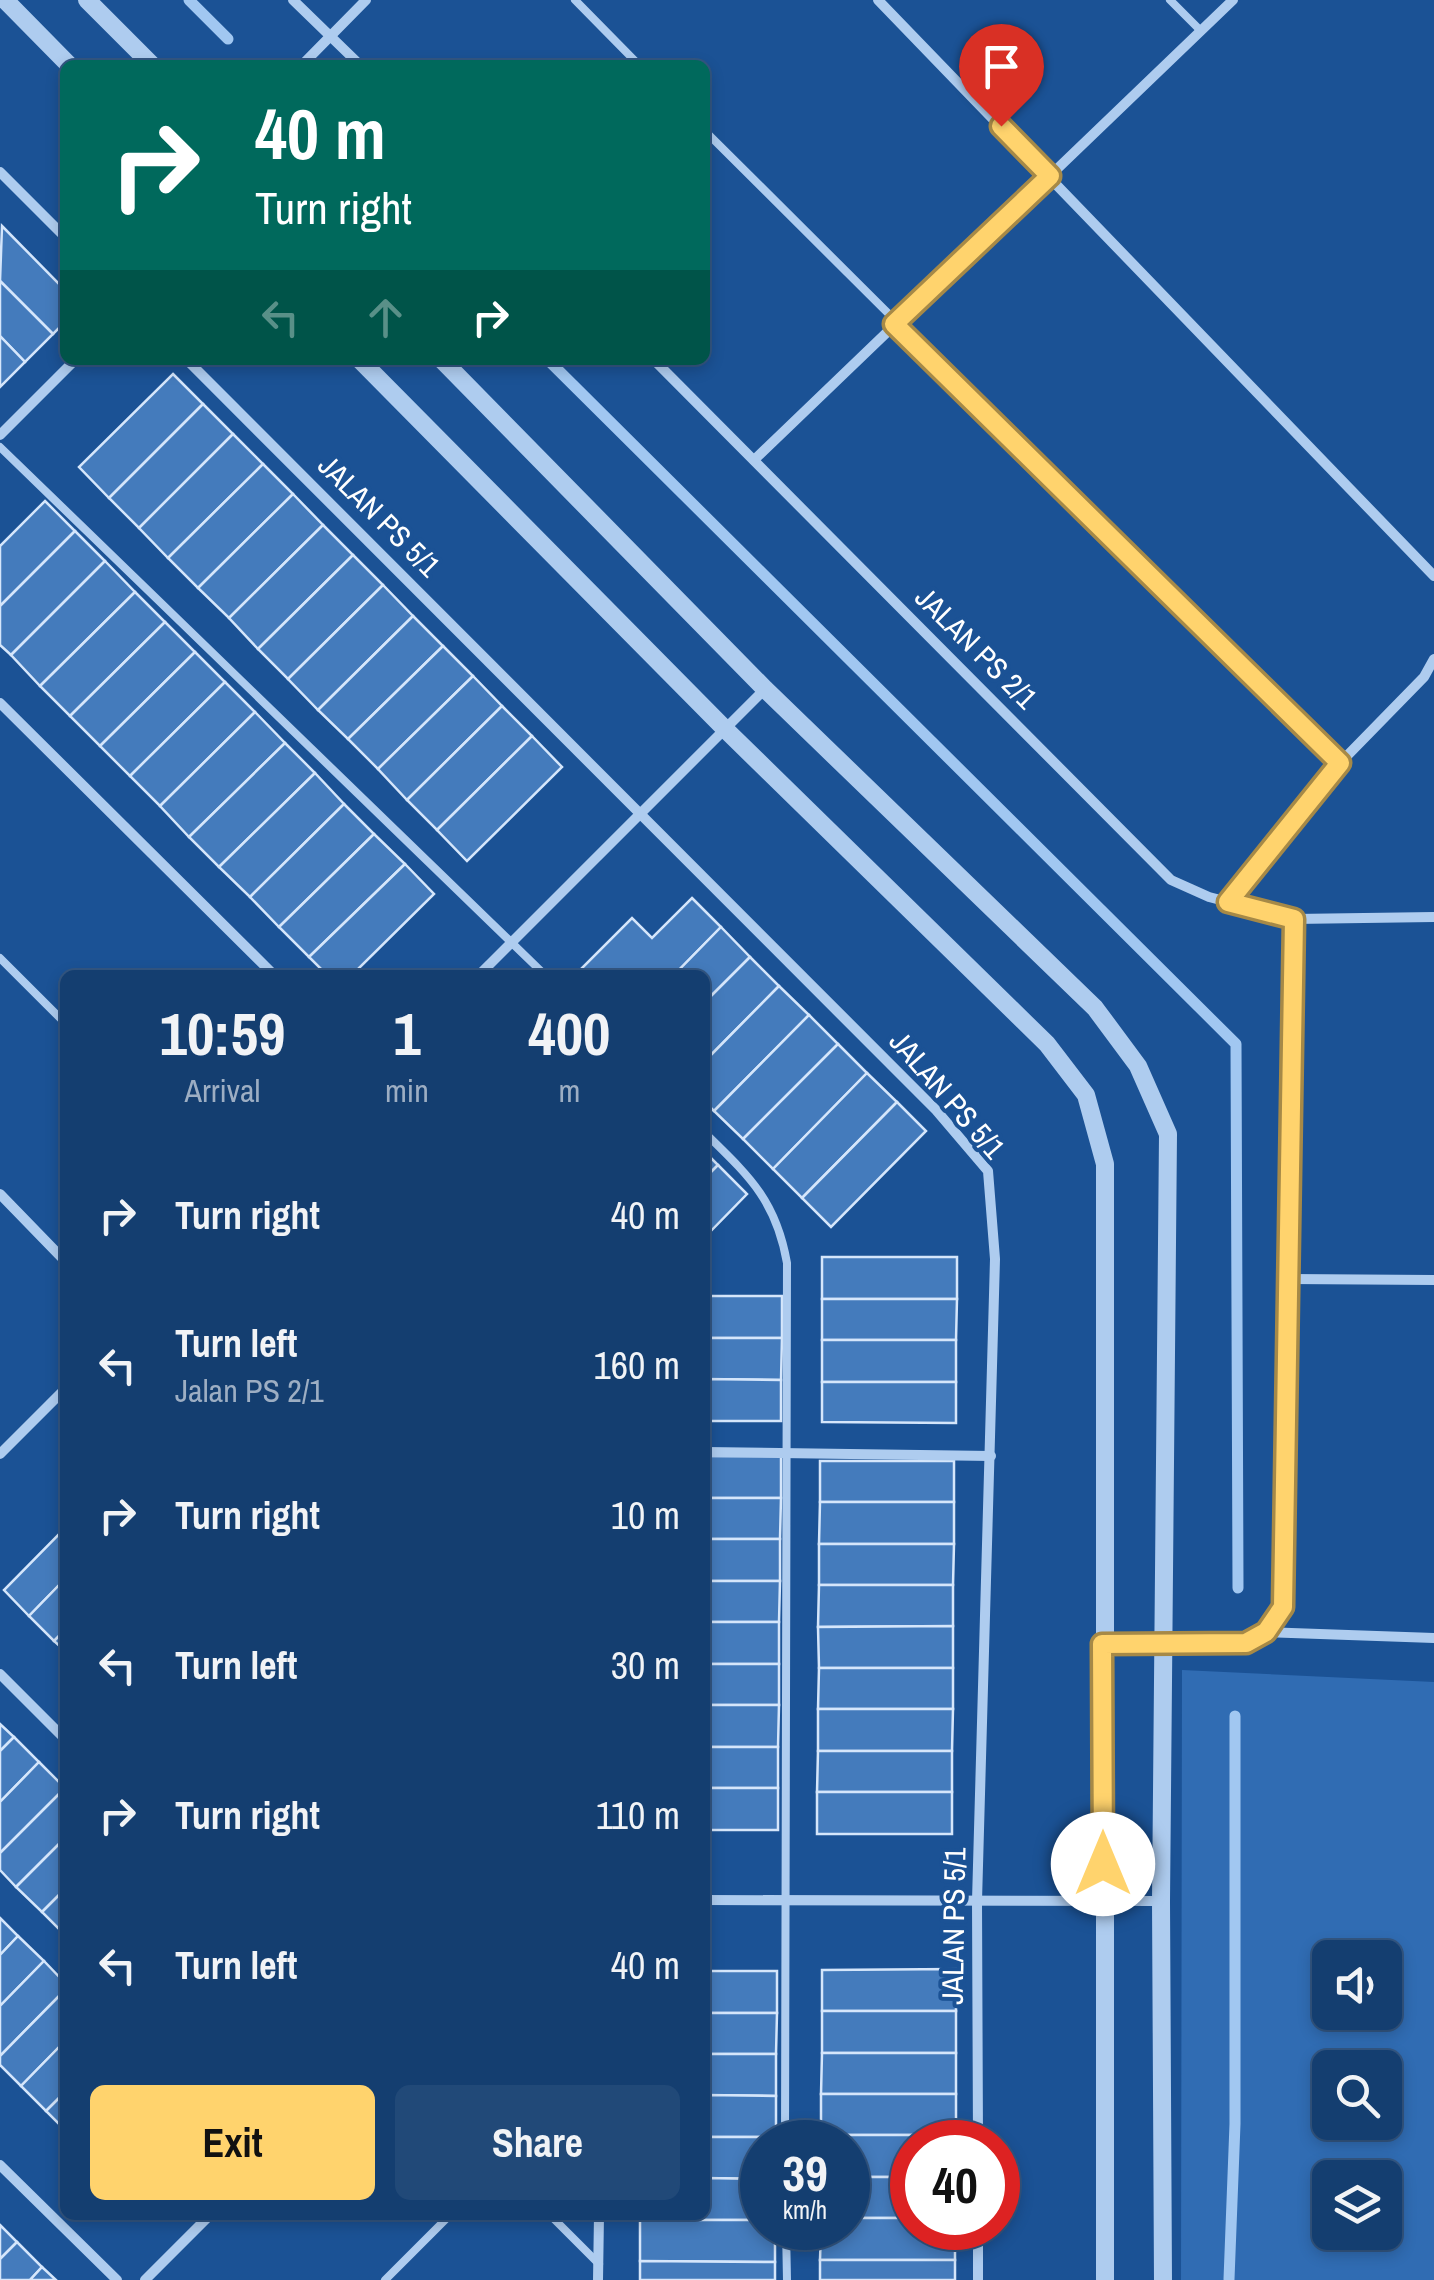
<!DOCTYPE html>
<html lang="en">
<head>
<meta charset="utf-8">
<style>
	body { margin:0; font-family:"Archivo Narrow",sans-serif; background:#214978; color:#f1f3f6; height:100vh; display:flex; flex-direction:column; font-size:38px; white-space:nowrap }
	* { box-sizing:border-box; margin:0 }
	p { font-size:32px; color:#9daec3 }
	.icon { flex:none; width:55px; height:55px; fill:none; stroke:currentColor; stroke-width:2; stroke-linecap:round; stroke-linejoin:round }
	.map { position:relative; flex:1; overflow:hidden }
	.panel { position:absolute; left:60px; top:970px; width:650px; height:1250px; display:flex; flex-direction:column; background:#143e70; border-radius:15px; box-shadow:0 5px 15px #0003,0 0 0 2px #335783 }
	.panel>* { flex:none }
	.banner { position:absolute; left:60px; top:60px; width:650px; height:305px; border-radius:15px; box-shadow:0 5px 15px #0003,0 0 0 2px #335783; background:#00695c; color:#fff; overflow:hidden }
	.controls { position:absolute; left:1312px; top:1940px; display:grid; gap:20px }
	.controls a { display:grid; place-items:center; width:90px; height:90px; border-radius:15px; background:#143e70; box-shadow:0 5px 15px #0003,0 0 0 2px #335783; font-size:50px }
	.speed { position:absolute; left:740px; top:2120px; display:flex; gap:20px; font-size:50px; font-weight:700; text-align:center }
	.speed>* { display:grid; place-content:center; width:130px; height:130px; border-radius:50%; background:#143e70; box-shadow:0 5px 15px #0003,0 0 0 2px #335783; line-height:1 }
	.speed small { font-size:25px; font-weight:400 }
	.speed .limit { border:15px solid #d22; background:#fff; color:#111 }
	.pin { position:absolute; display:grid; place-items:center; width:85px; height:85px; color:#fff; margin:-102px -42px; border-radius:50% 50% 50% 0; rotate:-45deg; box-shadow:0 0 10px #0007 }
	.pin .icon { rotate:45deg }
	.me { position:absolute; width:110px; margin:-55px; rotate:0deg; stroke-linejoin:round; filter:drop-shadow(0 0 8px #0008) }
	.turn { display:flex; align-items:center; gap:35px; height:210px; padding:0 30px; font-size:45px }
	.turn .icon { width:130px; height:130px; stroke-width:2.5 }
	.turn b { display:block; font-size:70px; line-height:85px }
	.lanes { display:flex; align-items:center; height:95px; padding:0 30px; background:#0003; justify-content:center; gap:50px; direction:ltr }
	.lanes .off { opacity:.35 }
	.eta { display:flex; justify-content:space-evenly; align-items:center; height:170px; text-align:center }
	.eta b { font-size:60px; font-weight:700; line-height:70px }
	.button { display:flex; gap:20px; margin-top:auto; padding:20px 30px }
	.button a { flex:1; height:115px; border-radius:15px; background:#ffd36d; color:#111; font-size:40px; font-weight:700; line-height:115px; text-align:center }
	.button a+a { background:#214978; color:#f1f3f6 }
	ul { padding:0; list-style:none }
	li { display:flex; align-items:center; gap:30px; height:150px; padding:0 30px }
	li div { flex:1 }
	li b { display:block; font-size:38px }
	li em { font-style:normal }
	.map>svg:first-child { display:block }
	.green { fill:#306cb3; fill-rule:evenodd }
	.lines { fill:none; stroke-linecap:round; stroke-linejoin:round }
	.stream { stroke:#a1c7f1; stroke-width:11 }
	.building { fill:#447bbc; stroke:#d5e6fb; stroke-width:2.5 }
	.service { stroke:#aeccef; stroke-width:8 }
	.minor { stroke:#aeccef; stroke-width:10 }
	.tertiary { stroke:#aeccef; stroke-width:18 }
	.route-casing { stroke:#a68947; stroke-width:25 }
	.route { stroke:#ffd36d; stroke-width:18 }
	.labels { text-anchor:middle; stroke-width:8; stroke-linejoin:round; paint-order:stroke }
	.street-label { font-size:30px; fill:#fff; stroke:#1b5295 }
</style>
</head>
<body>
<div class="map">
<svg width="1434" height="2280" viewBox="0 0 1434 2280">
	<rect width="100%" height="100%" fill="#1b5295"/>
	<path class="green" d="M1182 1670 1434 1682V2280H1181ZM1330 1958H1385V2012H1330ZM1330 2068H1385V2122H1330ZM1330 2178H1385V2232H1330Z"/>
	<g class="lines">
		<g class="stream">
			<path d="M189 0 228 39"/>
			<path d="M548 360 1236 1044 1238 1588"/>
			<path d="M1229 2279 1235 2124V1716"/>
		</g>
	</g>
	<g class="building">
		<path d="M2 226 65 290V322L53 334 0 281Z"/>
		<path d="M0 281 53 334 25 362 0 336Z"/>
		<path d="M0 336 25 362 0 387Z"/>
		<path d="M173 374 203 404 109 498 79 467Z"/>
		<path d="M203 404 233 434 139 528 109 498Z"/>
		<path d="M233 434 263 464 168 558 139 528Z"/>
		<path d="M263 464 293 494 198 588 168 558Z"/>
		<path d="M293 494 323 525 229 618 198 588Z"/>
		<path d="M45 501 75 531 0 606V546Z"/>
		<path d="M323 525 353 555 258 649 229 618Z"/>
		<path d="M75 531 105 561 11 655 0 645V606Z"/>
		<path d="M353 555 383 585 288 679 258 649Z"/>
		<path d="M105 561 135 592 40 686 11 655Z"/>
		<path d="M383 585 413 616 318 710 288 679Z"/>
		<path d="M135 592 165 622 70 716 40 686Z"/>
		<path d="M413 616 443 646 348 739 318 710Z"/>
		<path d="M165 622 195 652 100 746 70 716Z"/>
		<path d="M443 646 473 676 378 769 348 739Z"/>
		<path d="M195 652 225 682 130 776 100 746Z"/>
		<path d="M473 676 502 706 407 800 378 769Z"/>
		<path d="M225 682 255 712 160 806 130 776Z"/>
		<path d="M502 706 532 736 437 830 407 800Z"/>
		<path d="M255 712 285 743 189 837 160 806Z"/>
		<path d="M532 736 562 767 467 861 437 830Z"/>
		<path d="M285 743 315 773 219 867 189 837Z"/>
		<path d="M315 773 344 804 250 897 219 867Z"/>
		<path d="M344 804 374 834 279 927 250 897Z"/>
		<path d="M374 834 405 864 309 957 279 927Z"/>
		<path d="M405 864 434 894 352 975H327L309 957Z"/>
		<path d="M692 898 721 927 674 975 576 974 632 918 652 938Z"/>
		<path d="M721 927 750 957 705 1002V975H674Z"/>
		<path d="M750 957 779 986 705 1061V1002Z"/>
		<path d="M779 986 809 1015 714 1111 705 1102V1061Z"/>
		<path d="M809 1015 838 1044 743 1139 714 1111Z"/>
		<path d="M838 1044 867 1073 773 1169 743 1139Z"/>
		<path d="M867 1073 897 1102 802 1198 773 1169Z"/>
		<path d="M897 1102 926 1131 831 1227 802 1198Z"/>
		<path d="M705 1152 718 1165 705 1178Z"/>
		<path d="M718 1165 747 1194 705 1237V1178Z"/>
		<rect x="822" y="1257" width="135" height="42"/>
		<rect x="705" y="1296" width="77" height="42"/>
		<path d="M822 1299H957L956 1340H822Z"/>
		<path d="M705 1338H782L781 1380 705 1379Z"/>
		<rect x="822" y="1340" width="134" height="42"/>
		<path d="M705 1379 781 1380V1421H705Z"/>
		<path d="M822 1382H956V1423L822 1422Z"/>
		<rect x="705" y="1456" width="76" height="42"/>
		<rect x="820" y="1461" width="134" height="41"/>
		<path d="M705 1498H781L780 1539H705Z"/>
		<path d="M820 1502H954V1544H819Z"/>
		<path d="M65 1528V1579L29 1616 4 1590Z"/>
		<rect x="705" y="1539" width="75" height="42"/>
		<path d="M819 1544H954L953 1585H819Z"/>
		<path d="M65 1579V1630L54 1641 29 1616Z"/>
		<path d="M705 1581H780L779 1622H705Z"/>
		<path d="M819 1585H953V1626L818 1627Z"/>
		<rect x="705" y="1622" width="74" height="42"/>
		<path d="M953 1626V1668H819L818 1627Z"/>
		<path d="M65 1630V1651L54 1641Z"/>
		<rect x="705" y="1664" width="74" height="41"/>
		<path d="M819 1668H953V1709H818Z"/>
		<path d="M705 1705H779L778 1747H705Z"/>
		<path d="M818 1709H953L952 1751H818Z"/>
		<path d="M0 1724 14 1737 0 1751Z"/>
		<path d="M14 1737 39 1762 0 1802V1751Z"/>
		<rect x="705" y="1747" width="73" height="41"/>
		<path d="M818 1751H952V1792H817Z"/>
		<path d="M39 1762 65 1788 0 1853V1802Z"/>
		<path d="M65 1788V1838L16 1887 0 1870V1853Z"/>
		<rect x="705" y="1788" width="73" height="42"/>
		<rect x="817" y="1792" width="135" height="42"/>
		<path d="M65 1838V1889L42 1912 16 1887Z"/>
		<path d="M65 1889V1935L42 1912Z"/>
		<path d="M0 1918 18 1936 0 1955Z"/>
		<path d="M18 1936 44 1961 0 2006V1955Z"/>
		<path d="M44 1961 65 1983V1990L0 2056V2006Z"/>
		<path d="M956 1969V2011H822V1970Z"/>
		<rect x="705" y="1971" width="72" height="42"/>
		<path d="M65 1990V2041L21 2086 0 2065V2056Z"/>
		<rect x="822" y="2011" width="134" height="42"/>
		<path d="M705 2013H777L776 2054H705Z"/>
		<path d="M65 2041V2092L46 2111 21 2086Z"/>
		<path d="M822 2053H956V2094H821Z"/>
		<path d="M705 2054H776V2096L705 2095Z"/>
		<path d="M65 2092V2130L46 2111Z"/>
		<rect x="821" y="2094" width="135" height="41"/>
		<path d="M705 2095 776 2096V2137H705Z"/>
		<path d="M821 2135H956V2142H912V2177H848V2142H821Z"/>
		<path d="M705 2137H776V2142H762V2179L705 2178Z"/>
		<rect x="848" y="2177" width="64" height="41"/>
		<path d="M705 2178 762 2179V2220H640V2215H705Z"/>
		<path d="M848 2218H912V2228H955V2260H820L821 2228H848Z"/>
		<path d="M640 2220H762V2228H775V2262L640 2261Z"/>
		<path d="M0 2225 17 2242 0 2259Z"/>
		<path d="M17 2242 42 2267 30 2280H0V2259Z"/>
		<rect x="820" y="2260" width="135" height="20"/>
		<path d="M640 2261 775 2262V2280H640Z"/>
		<path d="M42 2267 56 2280H30Z"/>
	</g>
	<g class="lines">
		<g class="service">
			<path d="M575 0 639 65"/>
			<path d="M1170 0 1201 31"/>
			<path d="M705 131 1340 763"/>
			<path d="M0 447 545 975"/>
			<path d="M0 958 65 1023"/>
			<path d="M705 1133C749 1176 776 1200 787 1263L785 2142"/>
			<path d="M550 2215 599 2264"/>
			<path d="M786 2228 787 2280"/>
			<path d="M385 2280 450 2215"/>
		</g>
		<g class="minor">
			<path d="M293 0 360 65"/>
			<path d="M878 0 1434 576"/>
			<path d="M302 65 366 0"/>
			<path d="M0 172 65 237"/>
			<path d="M187 360 936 1110 988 1171 995 1259 977 1901 978 2142"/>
			<path d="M654 360 1171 880 1209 897 1294 919"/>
			<path d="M0 435 75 360"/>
			<path d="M754 460 1233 0"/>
			<path d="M0 703 274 975"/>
			<path d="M1227 901 1340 763 1424 677 1434 659"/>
			<path d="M479 975 765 689"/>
			<path d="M0 1194 65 1261"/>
			<path d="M1289 1279 1434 1280"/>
			<path d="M705 1452 991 1456"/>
			<path d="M0 1454 65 1389"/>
			<path d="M1266 1632 1434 1638"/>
			<path d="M1103 1644 1246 1643 1266 1632 1283 1607 1294 919 1434 917"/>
			<path d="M0 1674 65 1739"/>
			<path d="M705 1900 1161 1901"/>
			<path d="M0 2165 117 2280"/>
			<path d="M978 2228V2280"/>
			<path d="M145 2280 210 2215"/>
			<path d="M598 2280 599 2215"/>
		</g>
		<g class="tertiary">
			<path d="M5 0 69 65"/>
			<path d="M87 0 152 65"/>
			<path d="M360 360 725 729 1047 1044 1086 1095 1105 1164V2280"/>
			<path d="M442 360 765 689 1095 1008 1138 1066 1168 1134 1161 1901 1163 2280"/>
		</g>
	</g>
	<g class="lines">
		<defs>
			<path id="route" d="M1001 126 1050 176 894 324 1340 763 1228 902 1294 919 1283 1607 1266 1632 1246 1643 1102 1644 1103 1864"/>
		</defs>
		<use href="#route" class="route-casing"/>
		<use href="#route" class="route"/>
	</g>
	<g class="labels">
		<g class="street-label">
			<text transform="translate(379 516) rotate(45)" y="10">JALAN PS 5/1</text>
			<text transform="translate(976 648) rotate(45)" y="10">JALAN PS 2/1</text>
			<text transform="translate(947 1095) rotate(49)" y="10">JALAN PS 5/1</text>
			<text transform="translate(954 1926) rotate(-89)" y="10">JALAN PS 5/1</text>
		</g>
	</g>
</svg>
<div class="controls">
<a><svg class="icon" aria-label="sound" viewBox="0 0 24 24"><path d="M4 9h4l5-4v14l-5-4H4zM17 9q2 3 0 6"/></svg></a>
<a><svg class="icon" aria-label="search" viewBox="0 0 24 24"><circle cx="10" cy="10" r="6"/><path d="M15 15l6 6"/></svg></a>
<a><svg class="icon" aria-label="layers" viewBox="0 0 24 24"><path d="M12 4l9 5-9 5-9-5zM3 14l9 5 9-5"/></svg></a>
</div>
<div class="speed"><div>39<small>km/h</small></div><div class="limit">40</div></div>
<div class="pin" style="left:1001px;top:126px;background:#d93025"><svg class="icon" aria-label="arrive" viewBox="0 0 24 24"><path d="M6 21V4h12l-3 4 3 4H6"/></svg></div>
<svg class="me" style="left:1103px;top:1864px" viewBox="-20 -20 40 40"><circle r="19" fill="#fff"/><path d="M0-13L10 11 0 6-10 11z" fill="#ffd36d"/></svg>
<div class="banner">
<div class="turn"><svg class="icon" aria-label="right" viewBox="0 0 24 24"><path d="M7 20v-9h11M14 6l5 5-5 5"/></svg><div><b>40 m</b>Turn right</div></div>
<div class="lanes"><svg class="icon off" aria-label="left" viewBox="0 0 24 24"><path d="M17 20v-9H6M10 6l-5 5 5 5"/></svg><svg class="icon off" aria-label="ahead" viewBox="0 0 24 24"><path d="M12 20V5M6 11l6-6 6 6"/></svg><svg class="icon" aria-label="right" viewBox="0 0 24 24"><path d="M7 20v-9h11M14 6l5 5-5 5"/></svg></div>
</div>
<section class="panel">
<div class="eta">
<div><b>10:59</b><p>Arrival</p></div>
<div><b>1</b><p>min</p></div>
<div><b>400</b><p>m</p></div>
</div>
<ul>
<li><svg class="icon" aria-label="right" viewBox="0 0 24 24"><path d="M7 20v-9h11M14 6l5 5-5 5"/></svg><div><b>Turn right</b></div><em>40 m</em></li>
<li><svg class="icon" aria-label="left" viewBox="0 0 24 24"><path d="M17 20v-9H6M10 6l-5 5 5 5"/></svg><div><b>Turn left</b><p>Jalan PS 2/1</p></div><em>160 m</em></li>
<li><svg class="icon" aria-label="right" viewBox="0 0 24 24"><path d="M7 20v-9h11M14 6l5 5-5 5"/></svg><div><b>Turn right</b></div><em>10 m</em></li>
<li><svg class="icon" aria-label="left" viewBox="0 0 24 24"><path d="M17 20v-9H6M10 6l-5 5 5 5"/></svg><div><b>Turn left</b></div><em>30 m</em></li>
<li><svg class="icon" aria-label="right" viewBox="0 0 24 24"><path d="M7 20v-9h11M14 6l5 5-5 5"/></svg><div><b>Turn right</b></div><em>110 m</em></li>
<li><svg class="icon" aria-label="left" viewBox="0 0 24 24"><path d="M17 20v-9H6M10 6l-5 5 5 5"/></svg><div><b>Turn left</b></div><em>40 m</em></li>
</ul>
<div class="button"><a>Exit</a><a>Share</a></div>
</section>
</div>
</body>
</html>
